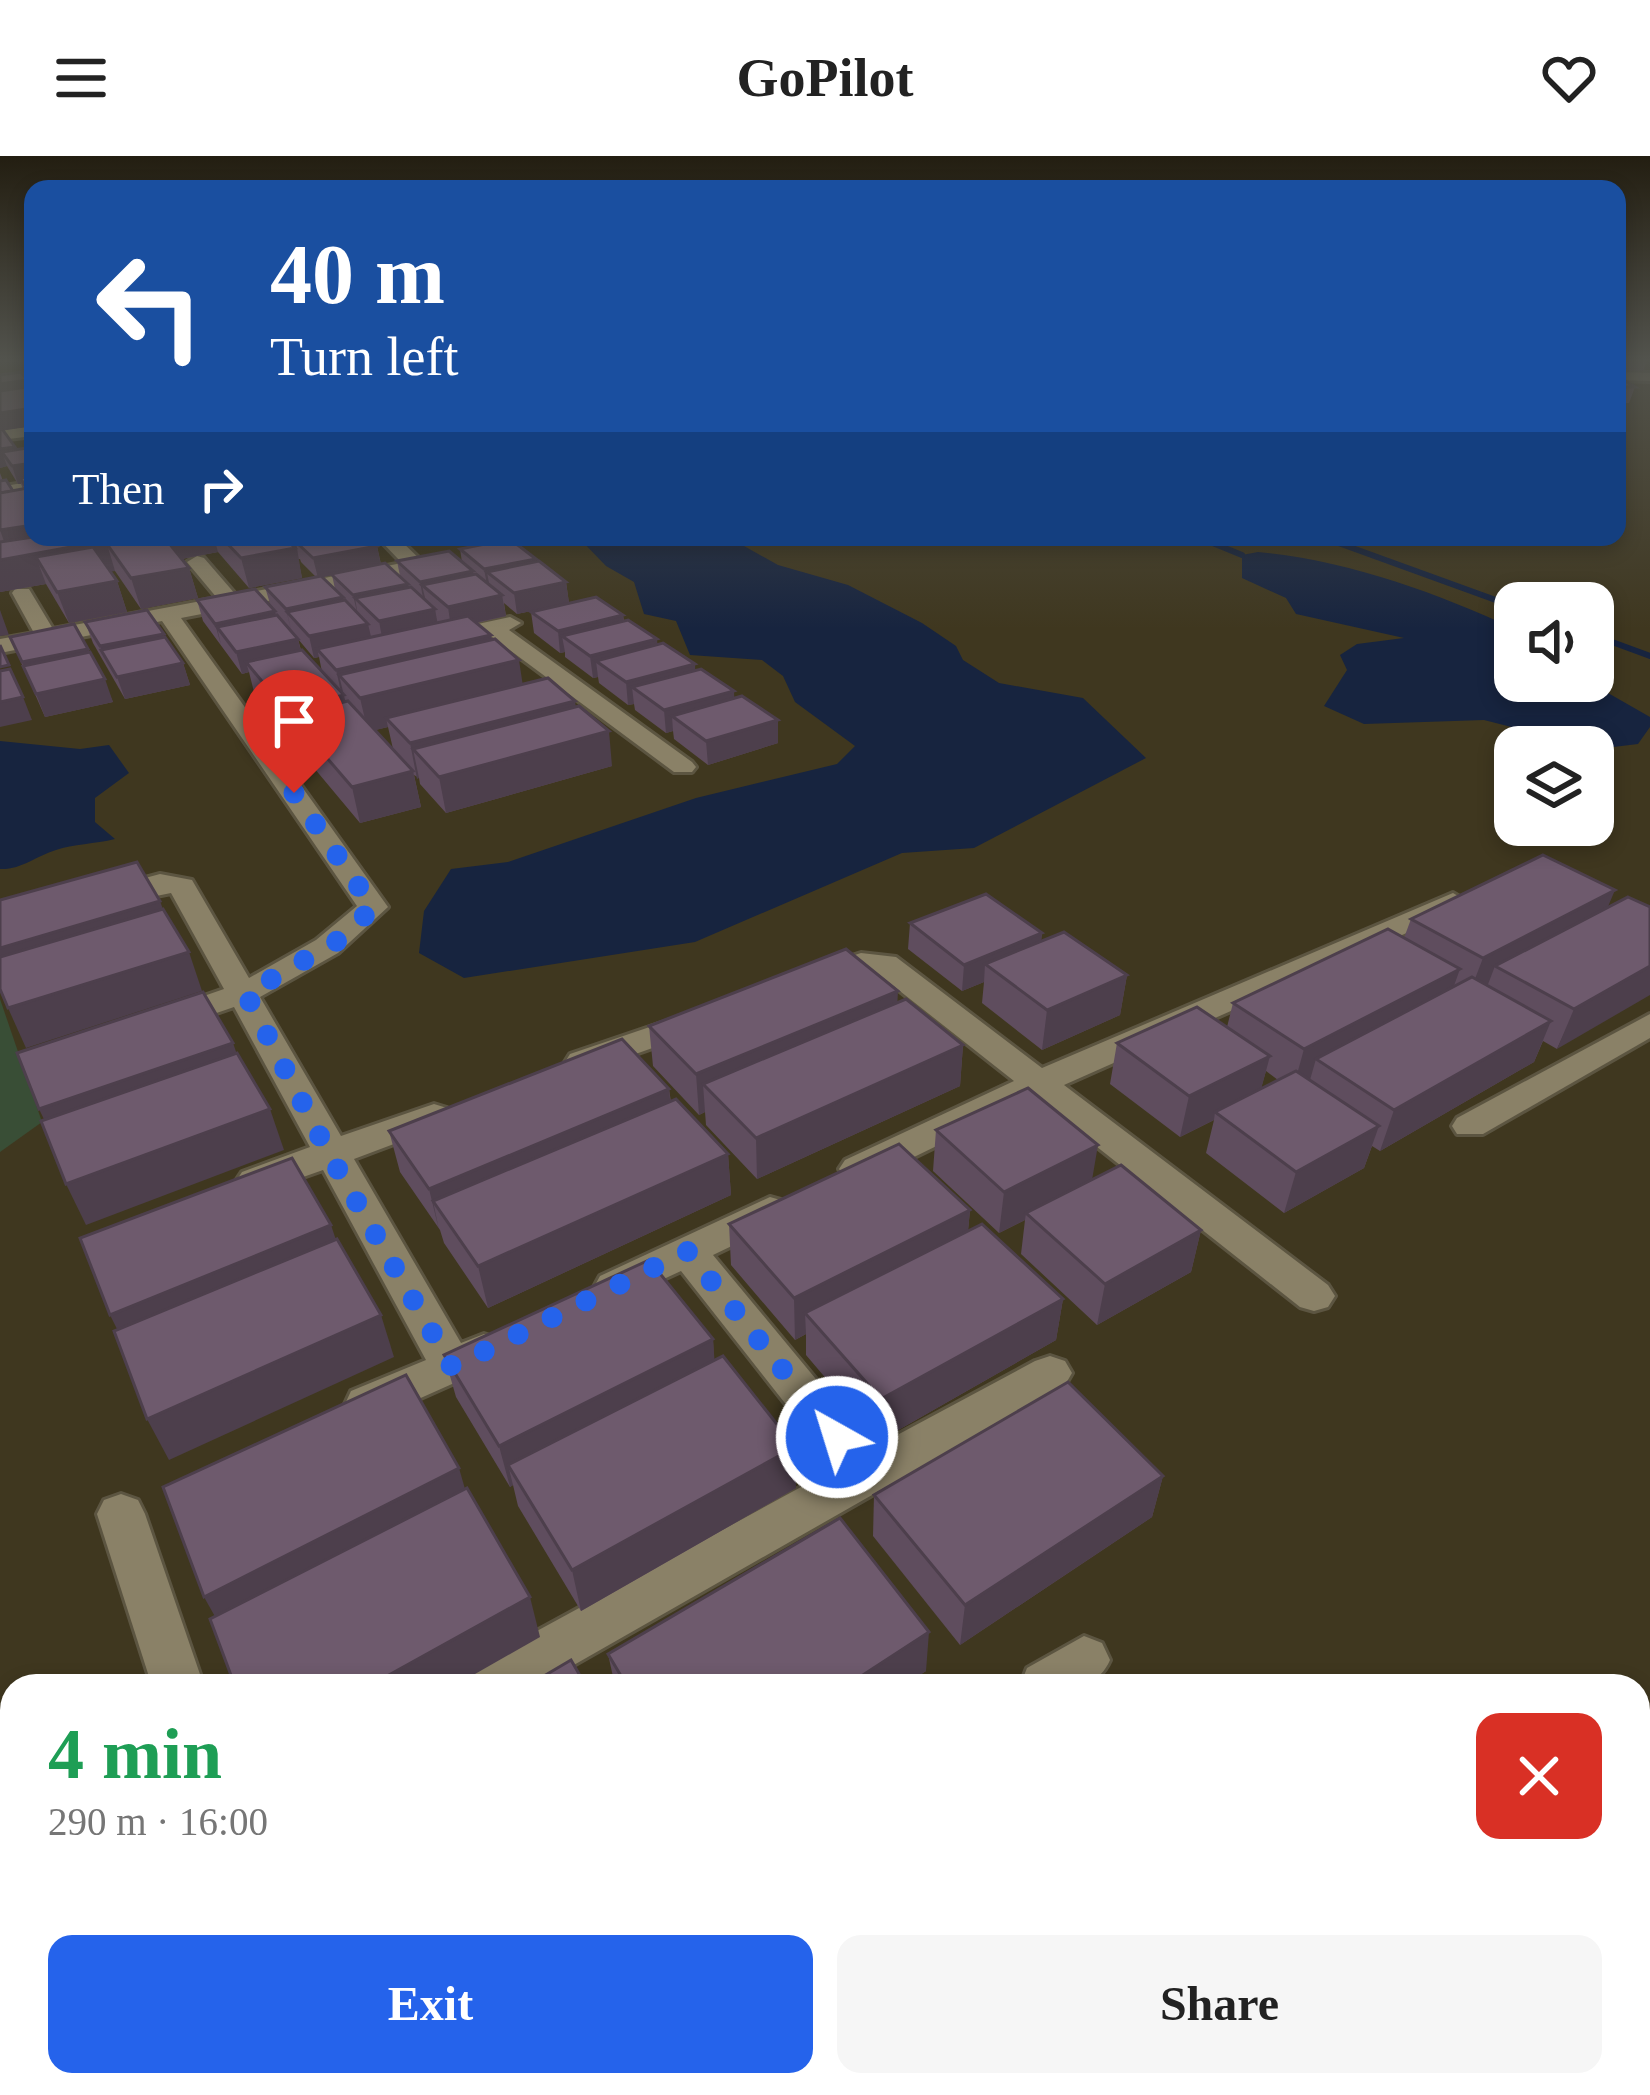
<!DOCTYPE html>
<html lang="en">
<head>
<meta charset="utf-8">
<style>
	body { margin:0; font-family:"Times New Roman",serif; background:#f6f6f6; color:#222; height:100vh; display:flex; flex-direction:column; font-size:45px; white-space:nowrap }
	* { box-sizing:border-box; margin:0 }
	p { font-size:39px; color:#767676 }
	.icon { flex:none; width:66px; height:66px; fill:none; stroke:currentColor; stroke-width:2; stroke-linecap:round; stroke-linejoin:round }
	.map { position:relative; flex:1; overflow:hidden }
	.details { position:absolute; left:0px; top:1518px; width:1650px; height:423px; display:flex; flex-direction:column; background:#fff; border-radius:36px 36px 0 0; box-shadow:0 6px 18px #0003 }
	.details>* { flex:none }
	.top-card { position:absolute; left:24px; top:24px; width:1602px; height:366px; border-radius:24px; box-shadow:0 6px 18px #0003; background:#1a4fa0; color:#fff; overflow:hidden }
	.buttons { position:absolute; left:1494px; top:426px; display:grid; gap:24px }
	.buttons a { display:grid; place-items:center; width:120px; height:120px; border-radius:24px; background:#fff; box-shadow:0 6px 18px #0003; font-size:60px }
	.pin { position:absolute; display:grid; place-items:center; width:102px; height:102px; color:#fff; margin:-123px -51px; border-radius:50% 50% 50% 0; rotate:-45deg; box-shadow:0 0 12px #0007 }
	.pin .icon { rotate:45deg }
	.me { position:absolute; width:132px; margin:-66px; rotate:321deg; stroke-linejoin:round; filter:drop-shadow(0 0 9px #0008) }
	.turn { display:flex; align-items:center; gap:42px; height:252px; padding:0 48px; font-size:54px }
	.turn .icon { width:156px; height:156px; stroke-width:2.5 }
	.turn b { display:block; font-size:84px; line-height:102px }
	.then { display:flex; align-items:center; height:114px; padding:0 48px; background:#0003; gap:24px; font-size:45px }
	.round { display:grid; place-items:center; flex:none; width:126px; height:126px; border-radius:24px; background:#f6f6f6 }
	.summary { display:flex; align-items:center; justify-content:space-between; height:204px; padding:0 48px }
	h1 { font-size:72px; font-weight:600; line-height:90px; color:#1e9e55 }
	.cta { display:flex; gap:24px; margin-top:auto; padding:24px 48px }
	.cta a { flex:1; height:138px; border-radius:24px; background:#2563eb; color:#fff; font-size:48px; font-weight:600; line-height:138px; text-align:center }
	.cta a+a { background:#f6f6f6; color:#222 }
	header { display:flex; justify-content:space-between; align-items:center; height:156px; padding:0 48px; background:#fff; font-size:54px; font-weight:600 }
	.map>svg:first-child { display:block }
	.green { fill:#394e36 }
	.water { fill:#17243f }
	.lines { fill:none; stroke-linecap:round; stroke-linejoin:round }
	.stream { stroke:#17243f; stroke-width:6 }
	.street-casing { stroke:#5c5541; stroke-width:6 }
	.street { fill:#8a8167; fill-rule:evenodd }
	.wall { fill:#5f4d5e; fill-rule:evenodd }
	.shaded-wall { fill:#4d3f4c }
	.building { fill:#6e5a6d; stroke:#4d3f4c; stroke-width:3 }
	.route { stroke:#2563eb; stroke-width:21; stroke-dasharray:0 37.8 }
</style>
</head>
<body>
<header><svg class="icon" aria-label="menu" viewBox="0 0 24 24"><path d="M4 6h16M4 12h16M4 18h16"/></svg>GoPilot<svg class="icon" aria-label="heart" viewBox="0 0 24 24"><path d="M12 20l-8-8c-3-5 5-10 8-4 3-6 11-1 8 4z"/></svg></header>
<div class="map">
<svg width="1650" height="1939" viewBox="0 0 1650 1939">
	<rect width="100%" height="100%" fill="#3f371f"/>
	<path class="green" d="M0 843 42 966 0 996Z"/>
	<g class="water">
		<path d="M578 381H728L778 409 848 429 922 467 956 490 963 504 999 527 1083 542 1146 602 974 692 902 697 695 786 464 822 419 797 424 755 451 713 508 706 696 642 837 608 855 590 795 546 783 520 762 504 690 499 676 465 644 458 634 426 606 410Z"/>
		<path d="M1258 396C1346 404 1435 436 1515 473V525H1587L1650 561V571L1638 588 1597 593 1484 564 1364 568 1324 550 1347 514 1340 499 1357 488 1404 482 1296 458 1286 442 1242 422V399Z"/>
		<path d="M0 585 80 593 109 589 129 617 95 642V666L115 683C95 688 73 688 56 694 36 700 21 714 0 713Z"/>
	</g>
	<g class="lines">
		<g class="stream">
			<path d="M1198 381 1242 399"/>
			<path d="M1322 381 1515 451"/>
			<path d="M1593 479 1650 500"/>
		</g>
		<defs>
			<g id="street">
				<path d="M1617 216 1650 217V225L1617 224Z"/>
				<path d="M33 270V280L0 284V274Z"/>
				<path d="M33 325V335L0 341V331Z"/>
				<path d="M377 381H397L427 410 417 416 181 462 388 751 338 797 260 841 341 980 434 948 447 952 452 960 447 968 354 1003 461 1187 484 1178 499 1183 505 1195 499 1207 367 1266 351 1261 345 1248 351 1235 426 1204 323 1014 255 1038 242 1034 236 1025 242 1016 310 991 234 851 164 875 148 865 152 858 224 833 171 737 107 750 92 741 97 735 160 718 192 724 249 822 316 784 357 750 162 465 0 497V483L34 477 12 437 15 433H29L53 473 217 442 187 406 197 400 204 402 236 439 402 407Z"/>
				<path d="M510 461 521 467 509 474 692 606 696 611 692 616H674L488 478 435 491 424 484 427 479Z"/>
				<path d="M1453 737 1468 746 1463 752 1064 929 1328 1129 1335 1140 1328 1151 1314 1155 1300 1151 1035 942 871 1022 858 1026 845 1022 839 1013 845 1004 1014 925 877 817 864 816 819 830 803 821 808 814 861 797 896 801 1042 912Z"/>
				<path d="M694 856 706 859 710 866 706 873 582 917 570 914 565 906 570 898Z"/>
				<path d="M1650 858V882L1483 978H1457L1452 970 1457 962Z"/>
				<path d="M770 1041 784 1045 789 1055 784 1065 713 1099 873 1292 1035 1205 1050 1200 1065 1205 1072 1217 1065 1229 537 1530H462L469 1512 836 1312 681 1115 614 1146 600 1142 594 1131 600 1120Z"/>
				<path d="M121 1338 138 1344 145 1358 204 1530H152L97 1358 104 1344Z"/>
				<path d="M1084 1480 1102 1487 1110 1504C1094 1541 1055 1530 1020 1530L1027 1512Z"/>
				<path d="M277 1929H341L344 1939H280Z"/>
				<path d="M420 1929H495L491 1939H416Z"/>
			</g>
		</defs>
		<use href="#street" class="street-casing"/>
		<use href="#street" class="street"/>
	</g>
	<g class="wall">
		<path d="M1617 202H1648L1643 215 1617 214Z"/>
		<path d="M33 215V270L3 274 16 293 33 291V381H367L377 390 381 408 400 420 397 405 462 406 460 393 536 406 566 426 569 447 517 458 504 447 506 460 477 467 491 479 492 484 523 528 576 551 612 610 446 657 420 628 419 622 414 619 421 651 360 667 299 594 297 587 294 588 255 540 249 516 242 518 203 465 197 444 271 451 265 431 316 421 301 406 300 403H298L302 422 249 432 218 396 182 403 189 412 198 442 141 453 115 415H111L117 425 127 456 69 467 46 428 0 436V317L3 325 13 335 23 333 21 328H18L7 310 0 312V219L31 231 26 216ZM332 419 335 433 323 421ZM298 483 314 502 319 501 322 516 301 494ZM388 571 393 593 375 574Z"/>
		<path d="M1617 220 1635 231 1629 247H1617Z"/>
		<path d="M531 456 623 459 624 465 735 542 778 587 708 609 674 583 673 575 666 577 635 554 634 548 628 549 599 527 598 521 593 522 565 501V496L560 497 534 477Z"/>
		<path d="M85 466 165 481 183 507 190 529 125 543 93 487Z"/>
		<path d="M10 481 88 493 113 546 45 561Z"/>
		<path d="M1628 741 1557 893 1543 885 1534 906 1380 995 1372 990 1364 1012 1284 1057 1206 997 1214 964 1180 981 1110 928 1117 887 1227 871 1233 847 1404 782 1411 763 1607 752ZM1266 915 1278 924 1261 932Z"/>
		<path d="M910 767 1042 777 1041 785 1127 819 1120 859 1042 894 982 847 984 826 962 835 908 793Z"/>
		<path d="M897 847 963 889 960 930 757 1023 706 969 705 956 699 959 653 910 649 870Z"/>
		<path d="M669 933 671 946 728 998 731 1039 488 1152 444 1087 440 1074 400 1016 389 975Z"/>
		<path d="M936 974 1092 1023 1201 1074 1191 1116 1097 1169 1021 1098 1025 1064 999 1077 933 1015Z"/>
		<path d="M970 1054 968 1075 1063 1143 1056 1184 879 1285 806 1199V1178L795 1184 731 1109 729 1068Z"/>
		<path d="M713 1183 714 1204 796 1332 581 1455 518 1350 513 1329 510 1331 456 1241 444 1199Z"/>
		<path d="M1163 1320 1152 1361 960 1489 873 1380 874 1339Z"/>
		<path d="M608 1498 926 1515 903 1530H615Z"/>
	</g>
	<g class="shaded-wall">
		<path d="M28 224 33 241 0 245V228Z"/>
		<path d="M33 252V270L0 275V257Z"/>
		<path d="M15 291 21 308 2 296 7 310 0 312V293Z"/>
		<path d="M33 307V326L20 322 21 328H18L12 310Z"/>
		<path d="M33 369V381H127V383L120 384 129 412 107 388 115 415 52 426 36 401 46 428 0 436V404L10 402 0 374Z"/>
		<path d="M134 381H214L218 396 143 410Z"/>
		<path d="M306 381H357L296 386 302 422 249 432 241 402 294 392 292 384Z"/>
		<path d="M415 381H455L417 388Z"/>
		<path d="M377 390 381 410 318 422 313 402Z"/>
		<path d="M536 403 538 423 487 416 490 433 488 434 484 413Z"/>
		<path d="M189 412 198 442 141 453 131 422Z"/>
		<path d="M473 415 477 436 422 429 426 446 424 447 420 426Z"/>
		<path d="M117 425 127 456 69 467 57 436Z"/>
		<path d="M566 426 569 447 517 458 514 437Z"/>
		<path d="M408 428 412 449 355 442 358 460 353 439Z"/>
		<path d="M502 439 506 460 451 472 448 451Z"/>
		<path d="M343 441 348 462 287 456 291 474 286 453Z"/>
		<path d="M435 453 439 475 383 487 379 465Z"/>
		<path d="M0 454 9 479 0 480Z"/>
		<path d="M275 455 280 477 217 471 221 489 215 468Z"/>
		<path d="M623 459 625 481 562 480 565 496 560 497 558 475Z"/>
		<path d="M368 468 373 489 317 493 319 501 314 502 309 480Z"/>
		<path d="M164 478 170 499 102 496 100 490Z"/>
		<path d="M491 479 496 510 519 504 524 537 386 562 388 571 368 576 360 542 339 519 352 573 290 559 297 587 294 588 285 553 342 540 336 514Z"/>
		<path d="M298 483 303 505 246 506 249 516 242 518 236 496Z"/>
		<path d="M657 483 659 505H596L598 521 593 522 590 500Z"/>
		<path d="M88 493 96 515 32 528 22 506Z"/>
		<path d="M183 507 190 529 125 543 117 521Z"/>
		<path d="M695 508 696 531H632L634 548 628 549 626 526Z"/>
		<path d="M105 523 113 546 45 561 36 538Z"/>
		<path d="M734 535 735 558 672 560 673 575 666 577 664 554Z"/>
		<path d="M23 541 32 564 0 571V546Z"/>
		<path d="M575 545 580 580 413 593 419 622 417 623 410 587Z"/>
		<path d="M778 564V587L708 609 706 585Z"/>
		<path d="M609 575 612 610 446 657 439 621Z"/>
		<path d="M413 615 421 651 360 667 352 631Z"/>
		<path d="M1615 734 1599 772 1495 810 1487 831 1468 841 1483 802Z"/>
		<path d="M160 745 174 784 0 824V792Z"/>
		<path d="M1042 777 1039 803 985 808 984 826 962 835 964 809Z"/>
		<path d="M189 796 202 835 26 892 8 852Z"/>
		<path d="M1650 810V839L1557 893 1574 853Z"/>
		<path d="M1460 813 1446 852 1316 903 1310 924 1293 933 1304 893Z"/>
		<path d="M1127 819 1120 859 1042 894 1047 854Z"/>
		<path d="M898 835 896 874 703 928 705 956 699 959 696 918Z"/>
		<path d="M1551 865 1534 906 1380 995 1394 954Z"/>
		<path d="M233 887 247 927 59 994 39 953Z"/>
		<path d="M963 889 960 930 757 1023 756 982Z"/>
		<path d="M1270 900 1259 941 1215 956 1214 964 1180 981 1189 940Z"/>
		<path d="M669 933 673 974 433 1045 439 1074 429 1033Z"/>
		<path d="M270 953 284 994 86 1069 66 1028Z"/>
		<path d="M1379 970 1364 1012 1284 1057 1296 1016Z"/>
		<path d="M1098 989 1091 1030 1026 1057 1025 1064 999 1077 1004 1036Z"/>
		<path d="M728 998 731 1039 488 1152 478 1110Z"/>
		<path d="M970 1054 966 1096 805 1157 806 1178 795 1184 794 1142Z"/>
		<path d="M331 1069 345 1111 131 1201 110 1159Z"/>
		<path d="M1201 1074 1191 1116 1097 1169 1105 1128Z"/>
		<path d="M1063 1143 1056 1184 879 1285 881 1243Z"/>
		<path d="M381 1159 394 1201 169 1304 147 1263Z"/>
		<path d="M713 1183 716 1225 508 1309 513 1329 510 1331 499 1290Z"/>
		<path d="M795 1291 796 1332 581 1455 572 1414Z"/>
		<path d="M459 1312 471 1354 226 1480 204 1441Z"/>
		<path d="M1163 1320 1152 1361 960 1489 965 1449Z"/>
		<path d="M530 1441 540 1481 454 1530H369Z"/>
		<path d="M929 1476 926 1515 903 1530H846Z"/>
	</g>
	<g class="building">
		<path d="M21 216 28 224 0 228V219Z"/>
		<path d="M1617 220 1635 231H1617Z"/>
		<path d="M33 230V252L0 257V235Z"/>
		<path d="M0 270 15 291 0 293Z"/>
		<path d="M33 291V307L12 310 2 296Z"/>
		<path d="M33 320V331L27 332 20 322Z"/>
		<path d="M6 324 13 335 0 337V325Z"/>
		<path d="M33 331V369L0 374V337Z"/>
		<path d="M33 381H119L120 382 0 404V386Z"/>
		<path d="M149 381H164L189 412 131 422 107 388Z"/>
		<path d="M221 381H284L295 392 241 402Z"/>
		<path d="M324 381H367L377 390 313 402 296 386Z"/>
		<path d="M510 383 536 403 484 413 460 393Z"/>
		<path d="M93 391 117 425 57 436 36 401Z"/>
		<path d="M449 395 473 415 420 426 397 405Z"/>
		<path d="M539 405 566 426 514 437 487 416Z"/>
		<path d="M385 407 408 428 353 439 331 418Z"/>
		<path d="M476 418 502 439 448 451 422 429Z"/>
		<path d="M321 420 343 441 286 453 265 431Z"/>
		<path d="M411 431 435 453 379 465 355 442Z"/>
		<path d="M255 433 275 455 215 468 197 444Z"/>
		<path d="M596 441 623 459 558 475 531 456Z"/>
		<path d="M345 444 368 468 309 480 287 456Z"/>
		<path d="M147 454 164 478 100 490 85 466Z"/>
		<path d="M277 459 298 483 236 496 217 471Z"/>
		<path d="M468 460 491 479 336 514 317 493Z"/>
		<path d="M628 464 657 483 590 500 562 480Z"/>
		<path d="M74 468 88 493 22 506 10 481Z"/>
		<path d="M165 481 183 507 117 521 101 494Z"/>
		<path d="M495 483 519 504 360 542 339 519Z"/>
		<path d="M663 487 695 508 626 526 596 505Z"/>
		<path d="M0 489 9 509 0 511Z"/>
		<path d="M302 494 344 539 285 553 246 506Z"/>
		<path d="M90 496 105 523 36 538 23 510Z"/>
		<path d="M10 513 23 541 0 546V515Z"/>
		<path d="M701 513 734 535 664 554 632 531Z"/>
		<path d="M548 522 575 545 410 587 386 562Z"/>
		<path d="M742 540 778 564 706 585 672 560Z"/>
		<path d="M348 545 413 615 352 631 290 559Z"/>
		<path d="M579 550 609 575 439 621 413 593Z"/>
		<path d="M1543 699 1615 734 1483 802 1411 763Z"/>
		<path d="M137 706 160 745 0 792V744Z"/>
		<path d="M986 738 1042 777 964 809 910 767Z"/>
		<path d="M1628 741 1650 751V810L1574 853 1495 810Z"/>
		<path d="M163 753 189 796 8 852 0 833V801Z"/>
		<path d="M1388 773 1460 813 1304 893 1233 847Z"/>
		<path d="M1064 776 1127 819 1047 854 985 808Z"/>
		<path d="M846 793 898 835 696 918 649 870Z"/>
		<path d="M1472 821 1551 865 1394 954 1316 903Z"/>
		<path d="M203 836 233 887 39 953 17 897Z"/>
		<path d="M906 843 963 889 756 982 703 928Z"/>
		<path d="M1197 851 1270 900 1189 940 1117 887Z"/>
		<path d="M622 883 669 933 429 1033 389 975Z"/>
		<path d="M237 897 270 953 66 1028 41 965Z"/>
		<path d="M1296 915 1379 970 1296 1016 1215 956Z"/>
		<path d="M1028 932 1098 989 1004 1036 936 974Z"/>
		<path d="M676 943 728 998 478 1110 433 1045Z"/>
		<path d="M899 988 970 1054 794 1142 729 1068Z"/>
		<path d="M292 1002 331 1069 110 1159 80 1082Z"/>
		<path d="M1121 1009 1201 1074 1105 1128 1026 1057Z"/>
		<path d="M982 1068 1063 1143 881 1243 805 1157Z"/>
		<path d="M337 1083 381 1159 147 1263 114 1175Z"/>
		<path d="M649 1104 713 1183 499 1290 444 1199Z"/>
		<path d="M723 1200 795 1291 572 1414 508 1309Z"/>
		<path d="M406 1219 459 1312 204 1441 163 1331Z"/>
		<path d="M1068 1226 1163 1320 965 1449 874 1339Z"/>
		<path d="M467 1332 530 1441 369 1530H235L210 1463Z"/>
		<path d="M840 1362 929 1476 846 1530H627L608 1498Z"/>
		<path d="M571 1504 586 1530H527Z"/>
	</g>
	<linearGradient id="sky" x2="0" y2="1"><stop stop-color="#231e11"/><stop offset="0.43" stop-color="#52534d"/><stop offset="1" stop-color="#52534d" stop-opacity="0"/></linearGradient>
	<rect width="1650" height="473" fill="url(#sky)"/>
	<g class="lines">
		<path class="route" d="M294 637 373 751 344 781 246 838 329 998 452 1211 687 1095 837 1281"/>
	</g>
</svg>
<div class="buttons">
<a><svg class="icon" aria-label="sound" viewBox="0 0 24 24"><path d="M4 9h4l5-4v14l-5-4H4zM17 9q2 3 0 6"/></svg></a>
<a><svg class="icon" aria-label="layers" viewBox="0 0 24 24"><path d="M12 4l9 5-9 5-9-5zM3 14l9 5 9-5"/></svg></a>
</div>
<div class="pin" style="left:294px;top:637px;background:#d93025"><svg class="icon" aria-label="arrive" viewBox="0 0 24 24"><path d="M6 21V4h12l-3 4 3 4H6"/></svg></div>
<svg class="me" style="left:837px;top:1281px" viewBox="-20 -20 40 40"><circle r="17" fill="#2563eb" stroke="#fff" stroke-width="3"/><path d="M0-11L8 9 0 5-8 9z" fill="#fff"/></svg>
<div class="top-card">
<div class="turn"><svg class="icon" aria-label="left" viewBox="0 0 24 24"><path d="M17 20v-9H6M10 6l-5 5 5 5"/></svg><div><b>40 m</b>Turn left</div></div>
<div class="then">Then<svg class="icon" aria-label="right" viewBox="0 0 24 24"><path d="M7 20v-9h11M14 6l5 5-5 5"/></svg></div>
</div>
<section class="details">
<div class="summary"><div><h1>4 min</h1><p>290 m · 16:00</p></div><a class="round" style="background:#d93025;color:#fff"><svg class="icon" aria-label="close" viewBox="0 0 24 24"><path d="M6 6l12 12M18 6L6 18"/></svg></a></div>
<div class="cta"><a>Exit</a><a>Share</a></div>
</section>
</div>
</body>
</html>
